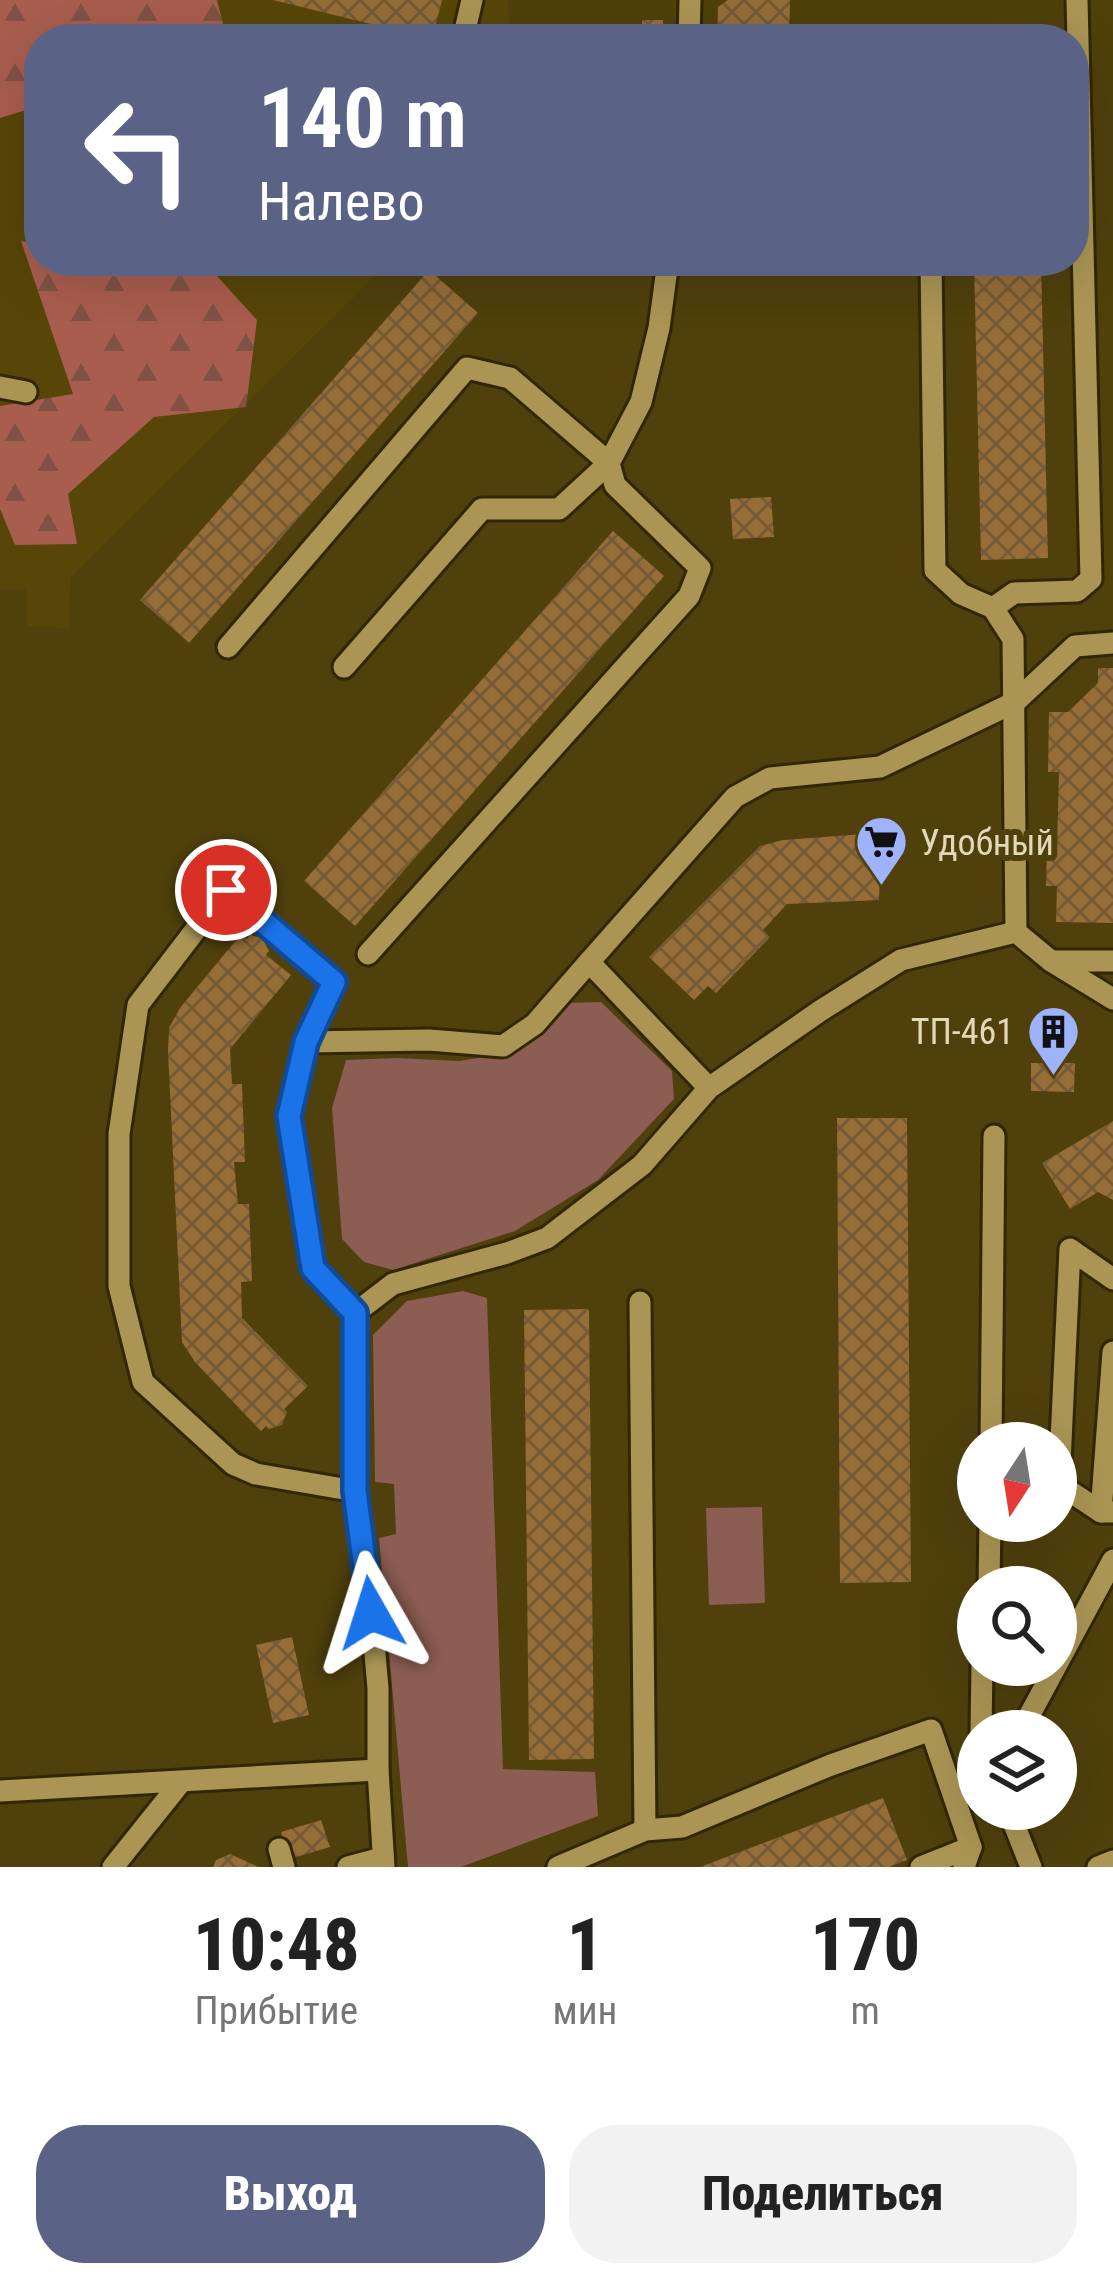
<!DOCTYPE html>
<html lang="ru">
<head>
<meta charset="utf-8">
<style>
	body { margin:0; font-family:"Roboto Condensed",sans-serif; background:#f2f2f2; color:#222; height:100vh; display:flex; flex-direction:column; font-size:45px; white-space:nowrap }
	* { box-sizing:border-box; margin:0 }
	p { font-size:39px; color:#767676 }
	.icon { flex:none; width:66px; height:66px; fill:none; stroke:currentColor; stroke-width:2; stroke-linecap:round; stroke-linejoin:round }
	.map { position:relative; height:1867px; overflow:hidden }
	.drawer { display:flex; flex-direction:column; background:#fff; flex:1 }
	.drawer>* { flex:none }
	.hud { position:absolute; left:24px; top:24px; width:1065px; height:252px; border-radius:48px; box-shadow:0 12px 48px #0002; background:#5a6385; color:#fff; overflow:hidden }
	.needle { width:78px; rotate:192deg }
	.controls { position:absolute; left:957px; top:1422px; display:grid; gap:24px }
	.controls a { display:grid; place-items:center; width:120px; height:120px; border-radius:50%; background:#fff; box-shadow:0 12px 48px #0002; font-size:60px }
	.pin { position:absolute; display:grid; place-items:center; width:102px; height:102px; color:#fff; margin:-51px; border:6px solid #fff; border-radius:50%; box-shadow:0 3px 12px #0007 }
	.me { position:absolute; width:132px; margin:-66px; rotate:354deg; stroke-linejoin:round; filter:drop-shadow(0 0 9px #0008) }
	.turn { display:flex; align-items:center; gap:42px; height:252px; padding:0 36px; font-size:54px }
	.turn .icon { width:156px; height:156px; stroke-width:2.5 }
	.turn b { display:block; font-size:84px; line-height:102px }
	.eta { display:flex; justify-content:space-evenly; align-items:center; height:204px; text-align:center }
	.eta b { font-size:72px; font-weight:800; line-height:84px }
	.primary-button { display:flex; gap:24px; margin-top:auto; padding:24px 36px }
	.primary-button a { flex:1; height:138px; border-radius:48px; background:#5a6385; color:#fff; font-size:48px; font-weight:800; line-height:138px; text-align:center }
	.primary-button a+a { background:#f2f2f2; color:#222 }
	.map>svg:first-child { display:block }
	.built { fill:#574607 }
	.green { fill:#8c5d53 }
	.forest { fill:url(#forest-firs) }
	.building { fill:url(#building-cross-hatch) }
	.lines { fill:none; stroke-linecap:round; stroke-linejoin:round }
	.minor-casing { stroke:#322704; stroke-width:27 }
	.minor { stroke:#aa9554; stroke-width:21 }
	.route-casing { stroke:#114b97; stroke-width:30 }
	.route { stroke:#1a73e8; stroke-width:21 }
	.labels { text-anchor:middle; stroke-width:12; stroke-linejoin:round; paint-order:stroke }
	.poi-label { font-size:36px; fill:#e3d9b9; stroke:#4f400c; text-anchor:start }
</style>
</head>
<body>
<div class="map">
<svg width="1113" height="1867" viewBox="0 0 1113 1867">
	<defs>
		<pattern id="forest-firs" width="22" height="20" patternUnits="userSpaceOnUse" patternTransform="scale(3)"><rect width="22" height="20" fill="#a85d4e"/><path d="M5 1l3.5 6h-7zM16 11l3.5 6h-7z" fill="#805245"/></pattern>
		<pattern id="building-cross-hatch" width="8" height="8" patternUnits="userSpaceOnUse" patternTransform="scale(3)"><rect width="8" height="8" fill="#966d37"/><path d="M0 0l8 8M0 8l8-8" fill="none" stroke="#755b37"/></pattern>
	</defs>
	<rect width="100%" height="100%" fill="#4f400c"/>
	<path class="built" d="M0 0H508L510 39H39V261H390L71 577 69 628 27 626 26 589H0Z"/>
	<g class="green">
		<path d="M601 1002 672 1071 674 1099 598 1180 515 1231 393 1270 364 1262 342 1239 332 1108 346 1060 397 1058 459 1061 517 1052 568 1003Z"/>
		<path d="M463 1291 487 1298 503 1769 595 1772 598 1816 461 1867H408L379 1538 396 1534 394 1484 375 1482 373 1335 407 1301Z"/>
		<path d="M762 1507 765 1603 709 1605 706 1508Z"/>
	</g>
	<g class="forest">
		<path d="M0 0H217L227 39H39V106L0 118Z"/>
		<path d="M21 241 39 244V261H135L216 275 257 320 246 407 154 417 68 494 77 544 15 545 0 509V406L73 394Z"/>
	</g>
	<g class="building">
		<path d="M273 0H442L432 39Z"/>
		<path d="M728 0H790L789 39H717L718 7Z"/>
		<rect x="642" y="20" width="21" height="19"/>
		<path d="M974 261H1041L1048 558 981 560Z"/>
		<path d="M429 270 478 313 189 643 140 600Z"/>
		<path d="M771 497 774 537 733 539 730 499Z"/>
		<path d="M613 531 664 576 355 926 304 881Z"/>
		<path d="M1098 668H1113V923L1056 922 1057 886H1046L1047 847H1057L1059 772H1048L1049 712H1068L1098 683Z"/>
		<path d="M878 833V840H883L890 851 885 865H880L879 900 787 904 763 930 770 937 716 993 708 986 694 1000 649 957 760 846 783 840Z"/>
		<path d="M241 934 247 939 250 935 262 938 269 951 266 955 291 975 230 1049 232 1084H242L245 1162H234L238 1204H249L252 1281 241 1282 242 1318 308 1386 284 1409 287 1412 282 1425 269 1429 266 1426 261 1431 195 1362 182 1342 168 1051 169 1028 180 1008Z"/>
		<path d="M1031 1063H1075L1074 1092 1031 1091Z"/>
		<path d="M837 1118H907L911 1582 840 1583Z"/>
		<path d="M1113 1121V1200L1098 1192 1070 1209 1042 1163Z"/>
		<path d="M589 1309 594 1759 529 1760 524 1310Z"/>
		<path d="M292 1637 309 1715 273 1723 256 1645Z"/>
		<path d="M883 1798 907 1860 889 1867H700Z"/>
		<path d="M321 1820 330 1847 289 1859 281 1832Z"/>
		<path d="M230 1854 259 1867H213L216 1860Z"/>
	</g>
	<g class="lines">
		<defs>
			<g id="minor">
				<path d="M463 39 472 0"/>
				<path d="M689 39 690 0"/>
				<path d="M931 261 935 570 961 594 993 608 1013 639 1016 932 1051 961 1113 999"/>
				<path d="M0 387 26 392"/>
				<path d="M993 608 1014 593 1077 591 1091 579 1077 0"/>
				<path d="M228 647 467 368 510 378 609 463 559 509H482L344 667"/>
				<path d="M368 954 689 596 700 568 615 485 609 463 641 402 659 328 668 261"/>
				<path d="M1051 961H1113"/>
				<path d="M589 962 735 797 770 778 880 767 1015 702 1075 646 1113 643"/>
				<path d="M306 1042 334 982 226 890 138 1005 119 1134V1286L143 1382 233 1464 256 1474 355 1491"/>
				<path d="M709 1088 642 1165 547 1238 507 1253 393 1284 355 1313 313 1269 289 1116 306 1042 429 1040 503 1046 535 1024 589 962 709 1088 820 1011 901 960 1016 932"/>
				<path d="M1113 1279 1070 1249 1059 1484 1101 1512H1113"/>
				<path d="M640 1302 645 1830"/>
				<path d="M355 1313V1491L368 1576 378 1688V1770L384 1867"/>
				<path d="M991 1443 994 1136"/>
				<path d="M1101 1512 1113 1352"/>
				<path d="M989 1587 990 1521"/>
				<path d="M981 1731 982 1665"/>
				<path d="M1021 1731 1113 1560"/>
				<path d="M0 1791 378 1770"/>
				<path d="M1008 1809 1031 1867"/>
				<path d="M279 1849 284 1867"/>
				<path d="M113 1867 181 1782"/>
				<path d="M348 1867 382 1858"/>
				<path d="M558 1867 645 1830 682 1827 831 1765 931 1730 971 1847 964 1867"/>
				<path d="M921 1867 971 1847"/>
				<path d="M1098 1867 1113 1861"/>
			</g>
		</defs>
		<use href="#minor" class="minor-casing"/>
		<use href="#minor" class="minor"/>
	</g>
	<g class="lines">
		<defs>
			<path id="route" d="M226 890 334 982 306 1042 289 1116 313 1268 355 1313V1491L371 1613"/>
		</defs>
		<use href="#route" class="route-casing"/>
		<use href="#route" class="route"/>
	</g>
	<defs>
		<symbol id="supermarket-pin" viewBox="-11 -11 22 30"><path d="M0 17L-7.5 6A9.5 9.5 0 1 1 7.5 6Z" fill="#9fb3fd" stroke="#4f400c"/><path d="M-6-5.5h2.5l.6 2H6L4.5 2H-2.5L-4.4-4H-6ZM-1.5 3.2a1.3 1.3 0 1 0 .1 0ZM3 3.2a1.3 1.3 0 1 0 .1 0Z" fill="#111"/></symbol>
		<symbol id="building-pin" viewBox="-11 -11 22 30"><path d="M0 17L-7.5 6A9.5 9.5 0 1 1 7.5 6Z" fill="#9fb3fd" stroke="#4f400c"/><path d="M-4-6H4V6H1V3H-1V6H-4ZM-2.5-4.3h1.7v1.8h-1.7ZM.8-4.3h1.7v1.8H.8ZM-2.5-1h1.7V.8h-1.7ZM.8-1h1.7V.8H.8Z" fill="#111"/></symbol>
	</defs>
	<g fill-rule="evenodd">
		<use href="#supermarket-pin" x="852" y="812" width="59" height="81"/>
		<use href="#building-pin" x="1024" y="1002" width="59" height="81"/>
	</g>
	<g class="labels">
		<g class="poi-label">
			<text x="920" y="855">Удобный</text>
			<text x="1014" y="1044" text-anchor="end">ТП-461</text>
		</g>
	</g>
</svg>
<div class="controls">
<a><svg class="needle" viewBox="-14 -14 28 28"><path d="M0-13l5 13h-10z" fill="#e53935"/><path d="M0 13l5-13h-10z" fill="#767676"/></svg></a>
<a><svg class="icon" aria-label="search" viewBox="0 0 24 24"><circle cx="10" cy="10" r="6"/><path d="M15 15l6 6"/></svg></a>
<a><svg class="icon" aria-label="layers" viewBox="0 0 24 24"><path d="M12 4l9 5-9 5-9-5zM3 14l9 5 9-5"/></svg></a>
</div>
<div class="pin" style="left:226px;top:890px;background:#d93025"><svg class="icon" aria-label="arrive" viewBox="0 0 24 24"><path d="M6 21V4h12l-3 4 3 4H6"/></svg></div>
<svg class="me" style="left:371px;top:1613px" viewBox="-20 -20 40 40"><path d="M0-17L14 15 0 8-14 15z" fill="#1a73e8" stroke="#fff" stroke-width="4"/></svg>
<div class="hud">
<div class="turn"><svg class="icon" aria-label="left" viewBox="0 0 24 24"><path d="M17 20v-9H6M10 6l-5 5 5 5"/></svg><div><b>140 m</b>Налево</div></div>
</div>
</div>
<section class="drawer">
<div class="eta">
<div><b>10:48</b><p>Прибытие</p></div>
<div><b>1</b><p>мин</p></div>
<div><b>170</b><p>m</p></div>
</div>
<div class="primary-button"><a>Выход</a><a>Поделиться</a></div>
</section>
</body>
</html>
